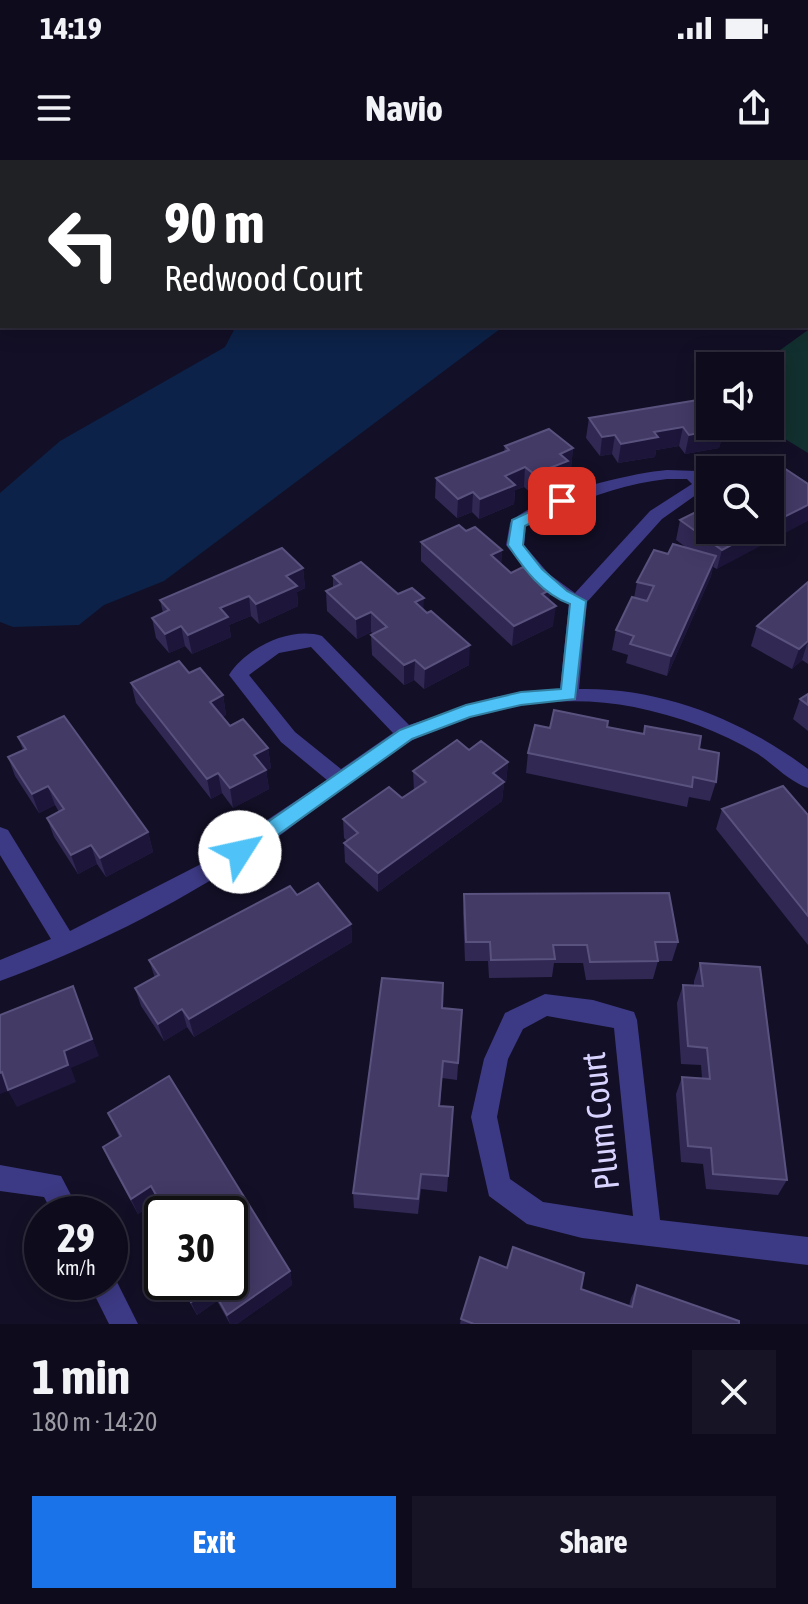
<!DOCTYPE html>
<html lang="en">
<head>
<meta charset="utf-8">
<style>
	body { margin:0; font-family:"Asap Condensed",sans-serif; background:#171425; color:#f1f3f6; height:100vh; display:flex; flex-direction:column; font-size:30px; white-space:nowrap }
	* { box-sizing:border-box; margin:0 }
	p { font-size:26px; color:#9b9ba3 }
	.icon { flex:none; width:44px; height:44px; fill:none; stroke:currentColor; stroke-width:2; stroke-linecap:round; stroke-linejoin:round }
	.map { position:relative; height:1164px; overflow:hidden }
	.side { display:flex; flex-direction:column; background:#0e0b1c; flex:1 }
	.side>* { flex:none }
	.guide { position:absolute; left:0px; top:0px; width:808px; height:168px; box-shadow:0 4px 20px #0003,0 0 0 2px #2e2b3b; background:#202124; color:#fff; overflow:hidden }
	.fabs { position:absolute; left:696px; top:192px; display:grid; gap:16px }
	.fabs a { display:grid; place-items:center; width:88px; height:88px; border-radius:0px; background:#0e0b1c; box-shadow:0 4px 20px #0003,0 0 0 2px #2e2b3b; font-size:40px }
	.speed { position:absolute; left:24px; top:1036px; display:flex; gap:16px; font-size:40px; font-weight:700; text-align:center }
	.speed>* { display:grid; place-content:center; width:104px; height:104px; border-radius:50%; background:#0e0b1c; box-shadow:0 4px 20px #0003,0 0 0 2px #2e2b3b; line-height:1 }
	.speed small { font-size:20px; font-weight:400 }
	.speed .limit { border:4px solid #111; border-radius:12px; background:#fff; color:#111 }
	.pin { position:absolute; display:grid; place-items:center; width:68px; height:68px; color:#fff; margin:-34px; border-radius:16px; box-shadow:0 4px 12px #0006 }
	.me { position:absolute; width:88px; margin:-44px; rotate:55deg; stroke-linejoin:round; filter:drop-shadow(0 0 6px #0008) }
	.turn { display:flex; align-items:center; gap:28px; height:168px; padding:0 32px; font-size:36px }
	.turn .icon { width:104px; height:104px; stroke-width:2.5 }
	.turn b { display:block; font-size:56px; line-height:68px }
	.round { display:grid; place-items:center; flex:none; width:84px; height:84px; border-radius:0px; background:#171425 }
	.summary { display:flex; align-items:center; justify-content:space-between; height:136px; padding:0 32px }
	h1 { font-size:48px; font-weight:700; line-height:60px }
	.action { display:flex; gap:16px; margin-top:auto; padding:16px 32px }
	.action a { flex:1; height:92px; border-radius:0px; background:#1a73e8; color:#fff; font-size:32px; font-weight:700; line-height:92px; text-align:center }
	.action a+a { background:#171425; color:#f1f3f6 }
	.status { display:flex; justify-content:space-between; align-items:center; height:56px; padding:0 40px; background:#0e0b1c; direction:ltr }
	.status svg { height:22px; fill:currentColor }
	header { display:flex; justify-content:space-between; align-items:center; height:104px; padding:0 32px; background:#0e0b1c; font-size:36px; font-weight:700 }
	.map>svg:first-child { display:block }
	.green { fill:#12302f }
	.water { fill:#0c2248 }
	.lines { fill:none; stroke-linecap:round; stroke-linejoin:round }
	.street { fill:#3d3a85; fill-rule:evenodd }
	.wall { fill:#312854 }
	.shaded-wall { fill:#1d163a }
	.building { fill:#433a66; stroke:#5a527e; stroke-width:2 }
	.route { fill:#4fc3f7; stroke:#337fa1; stroke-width:2 }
	.labels { text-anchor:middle; stroke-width:7; stroke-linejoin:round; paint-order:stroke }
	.near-street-label { font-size:34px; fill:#d9d4ff; stroke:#130f26 }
</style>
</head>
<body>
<div class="status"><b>14:19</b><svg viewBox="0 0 49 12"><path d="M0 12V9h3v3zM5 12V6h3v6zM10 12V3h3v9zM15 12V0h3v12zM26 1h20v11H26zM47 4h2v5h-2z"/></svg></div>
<header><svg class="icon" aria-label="menu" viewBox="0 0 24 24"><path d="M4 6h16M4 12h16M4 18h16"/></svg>Navio<svg class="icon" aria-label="share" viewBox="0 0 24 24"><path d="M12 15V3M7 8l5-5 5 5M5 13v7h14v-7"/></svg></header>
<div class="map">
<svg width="808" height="1164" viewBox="0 0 808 1164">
	<rect width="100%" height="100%" fill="#130f26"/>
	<path class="green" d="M808 170V293L764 266H770V206H758Z"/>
	<path class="water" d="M236 166H504L164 421 104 445 79 465 13 467 0 462V333L60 281 225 187Z"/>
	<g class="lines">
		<g class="street">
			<path d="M667 310 697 311 710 325 662 359 587 442 579 529C661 527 743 560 808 609V628C790 622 774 605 758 594 720 571 678 556 634 547 564 533 474 545 411 581 354 613 304 662 248 697 171 747 86 790 0 821V800L51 779 0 695V667L8 670 70 771 203 703 327 620 281 582 229 515C246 488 290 466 322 476L409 565 495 537 560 529 569 444 537 422 509 389 506 385 510 363C534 336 630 313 667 310ZM667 319H687L692 324 650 351 575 433 549 414 524 385 526 366C572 343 616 325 667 319ZM311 487 393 573 341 609 295 572 249 515 279 493Z"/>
			<path d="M545 834 593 840 634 852 637 860 660 1060 808 1077V1105L582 1078 527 1064 489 1036 471 957 484 899 505 853ZM547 856 614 868 633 1056 543 1042 510 1019 497 957 508 899 523 869Z"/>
			<path d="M0 1005 61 1016 81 1054H53L44 1037 0 1031Z"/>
			<path d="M110 1111 112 1112 138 1164H109L88 1122H110Z"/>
		</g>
	</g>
	<g class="wall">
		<path d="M589 258 710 266H734L731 279 721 281 719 288 685 294 679 286 656 290 655 297 618 303 612 294 600 296 586 278Z"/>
		<path d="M505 286 573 288 571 308 567 309 566 320 532 334 524 327 515 330 514 344 479 359 472 352 457 358 435 338 436 318 504 292Z"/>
		<path d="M680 360 770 370 717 409 713 407 711 416 667 516 626 503 628 495 612 490 616 470 634 438 637 422 668 394 687 388 676 380Z"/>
		<path d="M466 371 502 390 501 404 511 413 550 430 549 440 553 466 512 486 421 401V382Z"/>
		<path d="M303 408 305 428 297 432 298 446 259 464 251 456 229 465 231 477 192 494 185 486 169 493 156 478 152 458 163 453 160 440Z"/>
		<path d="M333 416 398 434 423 450 469 505 424 529 414 520 404 525 372 495 371 475 374 474 371 472 357 479 327 451 326 431 333 428Z"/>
		<path d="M808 422V504L802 500 792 509 751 486 757 466Z"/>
		<path d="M189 513 223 535 226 555 222 557 230 566 268 588 271 608 266 610 269 629 233 648 222 633 211 639 136 543 131 523Z"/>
		<path d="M808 534V571L793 559 800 539Z"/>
		<path d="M645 566 699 589 716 622 710 641 689 637 687 647 526 613 528 593 550 568 607 567 644 574Z"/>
		<path d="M18 577 148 672 153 692 106 717 97 704 78 714 54 677 47 658 59 652 55 645 39 653 15 616 8 597 23 590Z"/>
		<path d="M469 590 508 602 506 622 504 623 502 641 378 732 345 702 344 683 347 681 344 678 343 659 402 638 414 631 413 611Z"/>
		<path d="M722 649 808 655V785L716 669Z"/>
		<path d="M464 734 678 782 672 801H658L653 819 586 820 583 803H554L552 817 489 818 488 801H465L463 753Z"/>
		<path d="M297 735 351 764 352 782 194 877 187 867 164 881 141 846 135 828 155 818 149 800Z"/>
		<path d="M700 803 787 1020 778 1035 706 1029 703 1004 681 1002 676 934 682 917 702 919 701 905 681 904 677 843 683 825 694 826V821Z"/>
		<path d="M442 848 462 850 457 920 442 918 440 946 453 947 447 1032 421 1029 418 1054 354 1048 353 1033Z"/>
		<path d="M169 916 290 1111 292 1125 237 1164H230L217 1141 197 1155 178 1122H230V1054H164L157 1041 138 1054 110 1003 103 987 119 977 108 953Z"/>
		<path d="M507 1108 581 1129 629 1146 631 1138 637 1125 739 1164H460L461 1159Z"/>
	</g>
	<g class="shaded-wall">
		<path d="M718 266H734L731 279 721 281 719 288 685 294 689 275Z"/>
		<path d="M683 267 679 286 656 290 655 297 618 303 621 284 654 272Z"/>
		<path d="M615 275 612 294 600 296 602 277Z"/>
		<path d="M573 288 571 308 567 309 566 320 532 334 534 314 560 294Z"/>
		<path d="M525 307 524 327 515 330 514 344 479 359 480 339 505 316Z"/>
		<path d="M473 332 472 352 457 358 458 339Z"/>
		<path d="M808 345V361L717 409 722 390 759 370H770V364Z"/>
		<path d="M502 390 501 410 491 395Z"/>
		<path d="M716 396 711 416 667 516 671 496Z"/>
		<path d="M303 408 305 428 297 432 298 446 259 464 256 444 286 416Z"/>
		<path d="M550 430 548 449 556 446 553 466 512 486 514 466 542 434Z"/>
		<path d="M249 436 251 456 229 465 231 477 192 494 188 475 220 448Z"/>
		<path d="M424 438 423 458 415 442Z"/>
		<path d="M371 452V472L357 479 356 459Z"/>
		<path d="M181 466 185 486 169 493 165 474Z"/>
		<path d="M808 481 802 500 792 509 799 489Z"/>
		<path d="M470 485 469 505 424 529 425 509Z"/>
		<path d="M415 500 414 520 404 525V505Z"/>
		<path d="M223 535 226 555 213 562 210 542Z"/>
		<path d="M268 588 271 608 266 610 269 629 233 648 230 628 254 595Z"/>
		<path d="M508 602 506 622 504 623 502 641 378 732V713L493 613Z"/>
		<path d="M218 613 222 633 211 639 207 619Z"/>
		<path d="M48 626 55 645 39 653 32 634Z"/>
		<path d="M148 672 153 692 106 717 100 698Z"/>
		<path d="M91 685 97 704 78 714 71 695Z"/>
		<path d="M351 764 352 782 194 877 189 859Z"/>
		<path d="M73 826 99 896 71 908 76 922 17 947 8 931 0 934V913Z"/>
		<path d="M182 849 187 867 164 881 158 864Z"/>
		<path d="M151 1026 157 1041 138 1054 131 1039Z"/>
		<path d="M290 1111 292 1125 237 1164H230L227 1155Z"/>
		<path d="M212 1128 217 1141 197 1155 191 1142Z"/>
	</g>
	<g class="building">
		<path d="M710 238V266H722L724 268 689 275 683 267 654 272 658 277 621 284 615 275 602 277 589 258Z"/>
		<path d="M549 269 573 288 560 294 568 301 534 314 525 307 505 316 515 325 480 339 473 332 458 339 436 318 509 290 505 286Z"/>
		<path d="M784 308 808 324V345L770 364V315Z"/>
		<path d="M710 345V370H759L722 390 680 360Z"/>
		<path d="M459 365 466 371 475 367 502 390 491 395 511 413 523 407 550 430 542 434 556 446 514 466 421 382Z"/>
		<path d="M673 384 716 396 671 496 630 484 634 476 616 470 632 437 647 441 654 426 637 422 654 390 668 394Z"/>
		<path d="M282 388 303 408 286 416 297 426 256 444 249 436 220 448 228 457 188 475 181 466 165 474 152 458 169 450 160 440Z"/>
		<path d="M361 402 398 434 412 428 424 438 415 442 427 453 431 451 470 485 425 509 415 500 404 505 371 475 387 467 371 452 356 459 326 431 341 424 333 416Z"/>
		<path d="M808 422V481L799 489 757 466Z"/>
		<path d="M179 501 189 513 200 508 223 535 210 542 230 566 243 559 268 588 254 595 266 610 230 628 218 613 207 619 131 523Z"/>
		<path d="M808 534V545L800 539Z"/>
		<path d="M554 550 608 561 607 567 644 574 645 566 701 576 699 589 719 593 716 622 693 617 692 627 528 593 535 565 550 568Z"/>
		<path d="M64 556 148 672 100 698 91 685 71 695 47 658 64 649 48 626 32 634 8 597 26 589 18 577Z"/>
		<path d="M457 580 469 590 481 581 508 602 493 613 504 622 378 713 344 683 358 673 343 659 389 627 402 638 426 622 413 611Z"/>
		<path d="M783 626 808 655V756L722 649Z"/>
		<path d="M318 723 351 764 189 859 182 849 158 864 135 828 159 815 149 800 290 726 297 735Z"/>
		<path d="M669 733 678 782H655L658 801 590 802 587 785H553L555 799 491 800 490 782H466L464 734Z"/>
		<path d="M700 803 760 807 787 1020 713 1014 711 988 688 986 682 917 710 919 707 888 688 886 683 825 703 826Z"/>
		<path d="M382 818 443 823 442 848 462 850 458 903 443 901 439 946 453 947 448 1016 421 1014 418 1039 353 1033Z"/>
		<path d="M73 826 92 879 64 891 68 905 8 930 2 912 0 913V855Z"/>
		<path d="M169 916 290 1111 227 1155 212 1128 191 1142 180 1122H230V1054H167L151 1026 131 1039 103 987 121 976 108 953Z"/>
		<path d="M513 1087 584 1113 581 1129 632 1147 637 1125 739 1161V1164H474L461 1159 480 1097 507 1108Z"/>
	</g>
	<path class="route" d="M562 337 567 338V344L525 366 523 385 542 409 567 431 586 441 575 539 521 545 470 557 412 579 247 697H233L231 692 233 686 400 570 466 545 521 532 561 529 570 444C542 434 524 409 508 385L512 360Z"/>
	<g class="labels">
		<g class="near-street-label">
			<text transform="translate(600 961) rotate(-96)" y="12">Plum Court</text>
		</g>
	</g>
</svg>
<div class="fabs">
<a><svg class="icon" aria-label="sound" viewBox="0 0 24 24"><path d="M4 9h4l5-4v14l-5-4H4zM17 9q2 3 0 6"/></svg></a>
<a><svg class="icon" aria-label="search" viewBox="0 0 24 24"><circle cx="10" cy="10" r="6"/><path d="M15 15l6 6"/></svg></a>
</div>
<div class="speed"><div>29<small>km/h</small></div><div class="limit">30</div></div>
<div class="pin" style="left:562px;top:341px;background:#d93025"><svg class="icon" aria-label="arrive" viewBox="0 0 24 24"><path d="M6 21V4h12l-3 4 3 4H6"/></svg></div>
<svg class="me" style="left:240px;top:692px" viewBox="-20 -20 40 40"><circle r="19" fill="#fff"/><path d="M0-13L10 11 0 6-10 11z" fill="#4fc3f7"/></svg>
<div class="guide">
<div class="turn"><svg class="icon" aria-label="left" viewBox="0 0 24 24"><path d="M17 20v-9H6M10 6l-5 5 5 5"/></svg><div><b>90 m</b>Redwood Court</div></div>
</div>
</div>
<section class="side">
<div class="summary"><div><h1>1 min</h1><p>180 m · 14:20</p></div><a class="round"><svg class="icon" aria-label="close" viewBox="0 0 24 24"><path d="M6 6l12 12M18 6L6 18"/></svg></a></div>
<div class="action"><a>Exit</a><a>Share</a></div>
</section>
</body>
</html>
